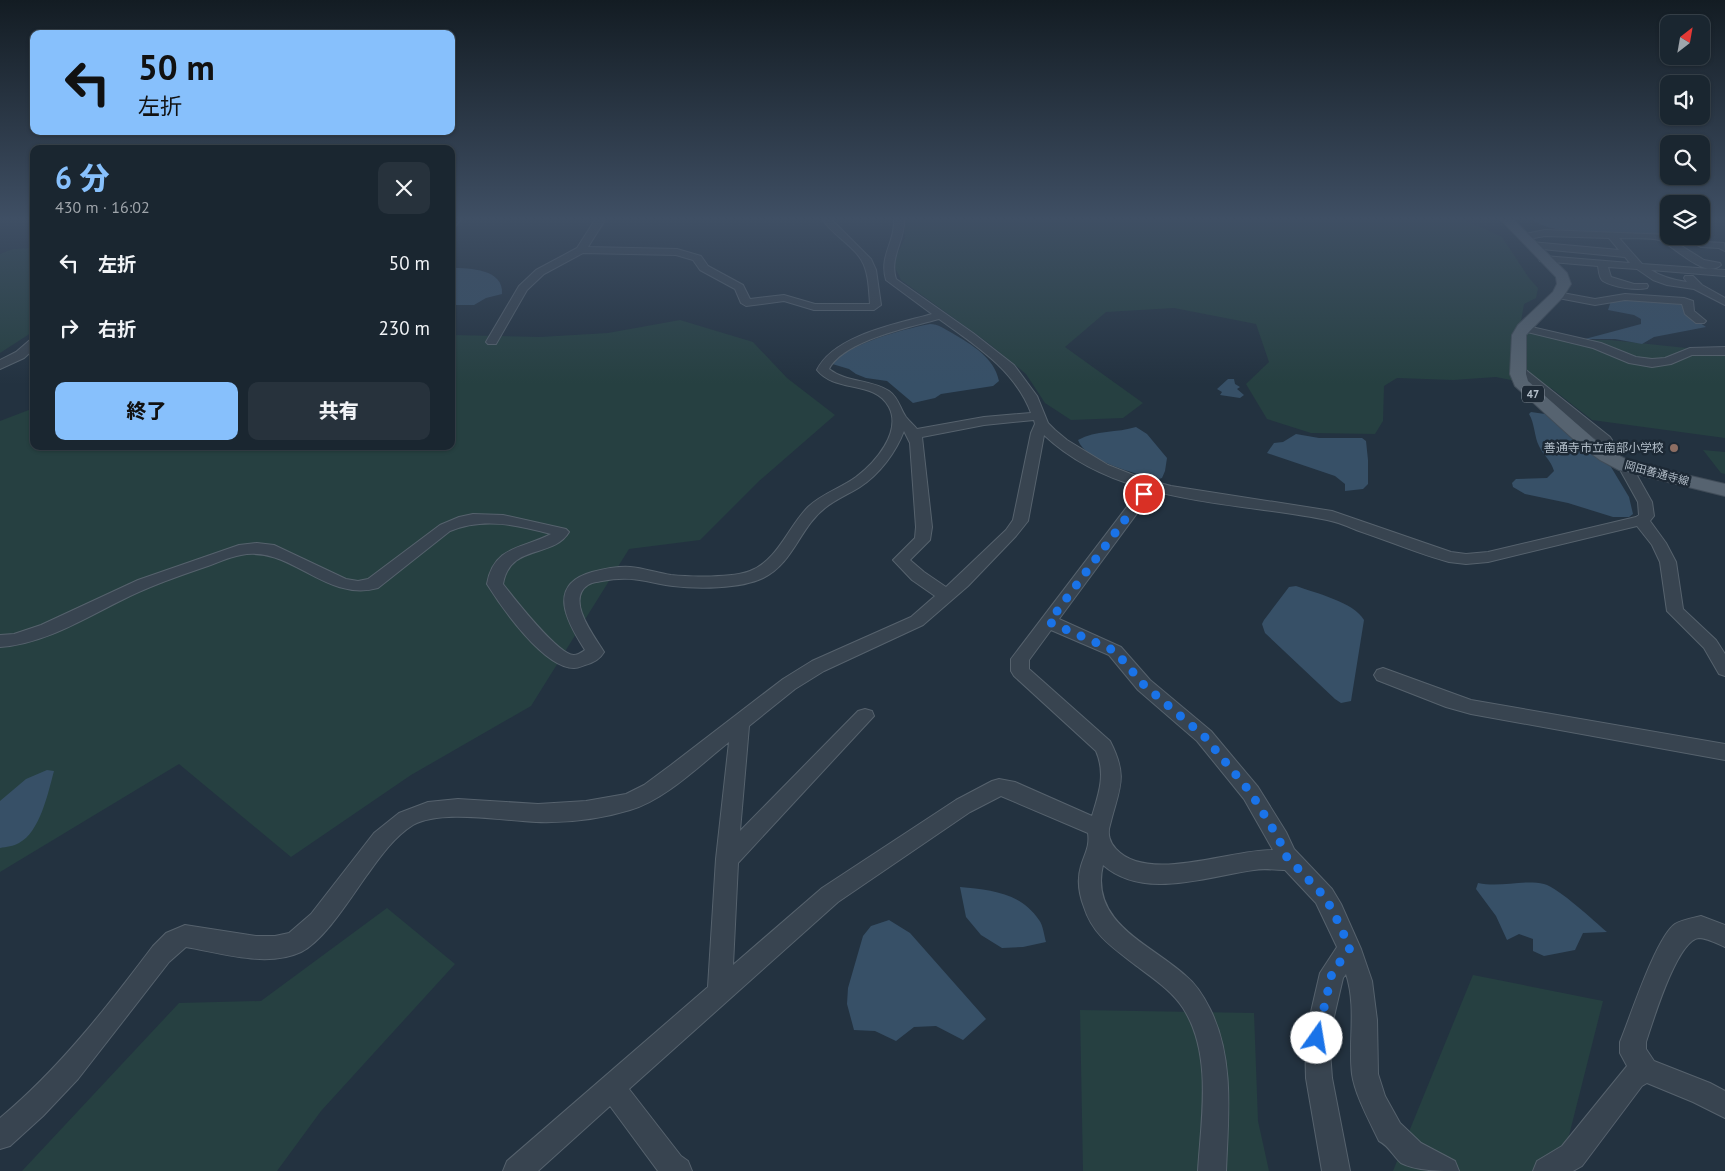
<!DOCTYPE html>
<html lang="ja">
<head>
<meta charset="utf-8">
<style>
	body { margin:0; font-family:"PT Sans","Noto Sans JP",sans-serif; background:#27323c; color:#f1f3f6; height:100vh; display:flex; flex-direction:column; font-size:19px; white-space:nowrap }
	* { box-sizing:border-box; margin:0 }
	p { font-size:16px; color:#9fa5ab }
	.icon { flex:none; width:28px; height:28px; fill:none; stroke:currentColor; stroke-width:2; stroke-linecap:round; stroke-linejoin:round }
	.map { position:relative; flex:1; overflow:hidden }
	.details { position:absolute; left:30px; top:145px; width:425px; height:305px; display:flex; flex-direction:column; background:#1a2630; border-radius:10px; box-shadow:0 1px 4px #0004,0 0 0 1px #38434c }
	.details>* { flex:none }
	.guide { position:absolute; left:30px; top:30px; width:425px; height:105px; border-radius:10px; box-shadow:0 1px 4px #0004,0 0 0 1px #38434c; background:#87c0fc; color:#111; overflow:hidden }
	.needle { width:32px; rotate:31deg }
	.tools { position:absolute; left:1660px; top:15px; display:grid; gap:10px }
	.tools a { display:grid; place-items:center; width:50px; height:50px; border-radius:10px; background:#1a2630; box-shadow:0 1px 4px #0004,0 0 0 1px #38434c; font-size:25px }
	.pin { position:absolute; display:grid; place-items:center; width:42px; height:42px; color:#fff; margin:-21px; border:2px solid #fff; border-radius:50%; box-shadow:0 1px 5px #0007 }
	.me { position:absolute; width:55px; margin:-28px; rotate:13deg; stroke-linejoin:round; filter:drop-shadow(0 0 4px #0008) }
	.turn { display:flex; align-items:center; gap:18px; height:105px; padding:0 25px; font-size:22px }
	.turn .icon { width:65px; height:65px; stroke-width:2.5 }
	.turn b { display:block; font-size:35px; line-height:42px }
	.round { display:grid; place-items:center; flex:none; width:52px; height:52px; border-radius:10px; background:#27323c }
	.head { display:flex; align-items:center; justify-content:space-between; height:85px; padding:0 25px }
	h1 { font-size:30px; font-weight:800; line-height:38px; color:#87c0fc }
	.primary-button { display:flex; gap:10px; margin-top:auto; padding:10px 25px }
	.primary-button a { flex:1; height:58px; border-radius:10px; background:#87c0fc; color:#111; font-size:20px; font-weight:800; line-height:58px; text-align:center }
	.primary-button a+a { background:#27323c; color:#f1f3f6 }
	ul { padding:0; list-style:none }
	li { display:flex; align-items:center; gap:15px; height:65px; padding:0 25px }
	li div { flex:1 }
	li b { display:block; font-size:19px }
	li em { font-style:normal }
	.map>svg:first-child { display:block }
	.green { fill:#264041 }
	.water { fill:#375067 }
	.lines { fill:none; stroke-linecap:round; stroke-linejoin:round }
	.minor-casing { stroke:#56626d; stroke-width:2 }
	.major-casing { stroke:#414d59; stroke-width:2 }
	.minor { fill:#384450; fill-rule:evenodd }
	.major { fill:#566370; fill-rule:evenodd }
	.route { stroke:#1a73e8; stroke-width:9; stroke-dasharray:0 16.2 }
	.education-dot { fill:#8d6e63; stroke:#1d2935; stroke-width:2 }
	.labels { text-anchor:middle; stroke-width:5; stroke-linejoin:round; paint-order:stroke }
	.shield { fill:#1d2935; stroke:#87929d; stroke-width:1 }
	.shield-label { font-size:11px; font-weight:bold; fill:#b4bfca }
	.far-street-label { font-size:11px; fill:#b4bfca; stroke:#1d2935 }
	.poi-label { font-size:12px; fill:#b4bfca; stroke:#1d2935; text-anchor:end }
</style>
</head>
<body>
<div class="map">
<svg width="1725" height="1171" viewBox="0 0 1725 1171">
	<rect width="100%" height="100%" fill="#233240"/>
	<g class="green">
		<path d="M904 220H1465L1502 237 1529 278 1538 288 1536 298 1524 304 1520 327 1576 340H1610L1725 352V438L1592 420 1551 388 1496 377 1453 380 1397 378 1384 386 1383 421 1375 434 1311 433 1267 419 1246 384 1269 362 1256 324 1174 308 1106 312 1065 347 1143 403 1123 418 1071 420 1045 403 1026 374 987 342 901 280 893 263 905 238Z"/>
		<path d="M34 248V331L0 353V254L13 249Z"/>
		<path d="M680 320 753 342 787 378 835 415 759 481 700 540 629 549 531 706 411 775 291 857 179 764 0 872V421L34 408V446H451V335L540 337 608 333Z"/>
		<path d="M1703 450 1725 452V474L1721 473Z"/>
		<path d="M387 908 455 964 321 1111 277 1171H22L179 1003 261 1001Z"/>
		<path d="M1473 975 1603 1001 1560 1171H1393Z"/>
		<path d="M1080 1010 1254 1013 1258 1121 1269 1171H1083Z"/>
	</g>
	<g class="water">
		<path d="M1533 220H1669V235C1636 234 1557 238 1533 220Z"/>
		<path d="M451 268C470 268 504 269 502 294L486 298 474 305H451Z"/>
		<path d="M1619 298 1685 303 1690 316 1706 327 1654 337 1642 344 1615 339H1585L1641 324V319L1634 315 1608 310 1611 301Z"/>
		<path d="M930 324C938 324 945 329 952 333 972 345 994 357 999 381L993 386 941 394 935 398 913 403 887 381 866 378 856 374 849 369 829 363C858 342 895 331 930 324Z"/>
		<path d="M1228 379H1234L1235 384 1240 387 1237 389 1244 395 1240 398 1220 395 1222 392 1217 389Z"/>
		<path d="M1531 412 1545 414 1551 417 1592 454 1611 467 1629 497 1633 514 1629 517H1613L1568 503 1525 494 1513 487 1512 483 1516 479 1547 478 1554 471C1551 460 1543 455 1539 446 1534 436 1535 424 1529 414Z"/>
		<path d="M1136 427 1147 434 1167 458 1165 471 1162 478 1156 480C1134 472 1086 462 1078 440 1096 430 1117 433 1136 427Z"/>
		<path d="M1296 434 1319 438H1362L1366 441 1368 460V484L1363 489 1345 491V484L1335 476 1267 453 1274 443 1283 442Z"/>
		<path d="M1296 586C1315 593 1354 602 1364 620L1351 701 1341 703 1335 699 1265 633 1262 624 1264 620 1289 587Z"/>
		<path d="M47 770 54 771C48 793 40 832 19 843 14 846 6 847 0 848V801L26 779Z"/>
		<path d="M1478 883C1501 888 1523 879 1544 884 1559 888 1594 921 1607 932L1583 933 1575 950 1544 956 1533 951V939L1519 934 1507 940 1496 916 1476 889Z"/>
		<path d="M960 887C990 890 1020 892 1039 920 1043 925 1044 935 1046 942L1023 947 1002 948 981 935 966 917Z"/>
		<path d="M889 920 910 933 986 1019 963 1040 936 1026 914 1027 896 1041 875 1031 854 1030 847 1004 848 988 863 936 871 926Z"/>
	</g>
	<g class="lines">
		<defs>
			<g id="minor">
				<path d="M451 220H460L454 228 451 229Z"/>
				<path d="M595 220H605L588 247 677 249 701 256 708 266 743 285 750 299 784 295 815 304H870C869 292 869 279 865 268 859 248 834 237 823 220H832L871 259 876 270 881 305 874 310H814L784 301 746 306 741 303 735 289 700 270 693 260 676 255 583 253 544 274 527 290 496 344H488L486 342 519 286 536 270 577 248Z"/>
				<path d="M894 220H904C905 241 889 257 896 279L973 333 1014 365 1037 396 1048 423 1055 430 1067 440 1108 465 1141 478 1171 486 1332 511 1451 552 1466 554 1488 552 1636 517 1639 515 1638 502 1618 466 1625 462 1630 463 1652 502 1654 516 1650 521 1666 543 1676 562 1683 609 1716 640 1725 654V676L1719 674 1704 648 1667 611 1660 562 1652 545 1637 526 1488 562 1466 564 1449 562C1419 554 1389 541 1359 531 1349 527 1338 522 1327 520 1233 501 1118 505 1044 435L1028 521 1016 536 968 586 923 625 824 671 795 689 749 726 740 831 858 711 865 709 872 711 874 716 738 863 733 965 822 888 956 800 992 781 999 779 1015 782 1092 816C1099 793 1106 774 1096 751L1014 676 1011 671V659L1139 491H1149L1151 494 1149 497 1059 619 1121 647 1150 680 1211 731 1258 787 1286 832 1294 849 1332 889 1341 904 1361 949 1372 981 1377 1020 1378 1074 1385 1096 1400 1123 1421 1143 1455 1161 1459 1171C1440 1171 1417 1171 1401 1163 1393 1156 1389 1146 1379 1141 1370 1122 1355 1095 1352 1074 1348 1041 1357 1008 1346 974L1343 978 1329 1038 1332 1078 1350 1171H1322L1306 1078 1305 1038 1320 973 1337 947 1316 903 1285 870C1275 870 1264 868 1254 870 1208 876 1144 901 1103 865 1089 923 1151 944 1186 976 1197 985 1204 997 1210 1009 1235 1059 1228 1118 1226 1171H1198C1201 1120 1213 1054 1183 1008 1172 991 1154 979 1138 967 1115 949 1093 936 1084 907 1079 894 1077 879 1081 866 1085 853 1090 846 1088 833L1001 796 970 812 838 902 629 1089 681 1156 688 1161 692 1171H658L610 1106 538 1171H503L507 1161 708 987 716 859 729 742C700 765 665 800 630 810 601 819 567 823 536 822 504 821 441 809 413 825 394 837 380 857 367 875 351 897 325 940 301 952 267 968 221 953 186 947L169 962 78 1079 43 1116 10 1146 0 1149V1118C59 1069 107 1007 153 946L166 933 185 925 256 936H275L289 933 311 914 374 833 399 813 428 802 458 799 538 804 586 801 626 794 644 785 671 765 783 679 812 661 911 617 935 596 912 580 893 560 915 538 916 527 910 443 904 431C896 452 880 474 860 487 849 494 836 499 825 508 800 527 793 564 763 578 740 589 697 589 673 586 645 582 632 575 602 581 598 582 592 582 588 585 565 600 595 637 604 652 600 659 593 663 585 665 582 666 578 668 574 668 544 668 502 608 487 584 494 545 523 549 551 534 517 525 484 517 450 531L378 588C325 603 291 545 241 555 229 557 217 563 205 567 176 577 147 587 120 601 82 620 43 644 0 647V635L14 634 41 625 138 580 239 545 257 543 274 545 346 579 358 581 368 579 440 525 459 517 473 514 503 515 566 529 569 532C553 559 510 543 503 584 513 597 559 656 574 655 578 655 582 652 585 650 567 622 546 585 592 572 604 569 617 566 630 567 644 568 657 573 671 575 689 577 733 578 750 571 778 560 788 527 808 507 821 494 841 488 856 477 875 463 902 432 889 407 875 380 835 393 817 370 834 335 897 324 932 314L886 280C879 255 895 243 894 220ZM939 319C975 345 1015 370 1031 413L984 417 917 429C914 425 910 422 906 417 900 409 899 398 889 391 871 379 847 383 829 369 843 341 910 327 939 319ZM1034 420 1035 424 1031 433 1013 520 1006 530 946 587 924 572 910 560 930 540 932 527 922 437 984 425ZM1051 630 1109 655 1138 690 1197 741 1244 799 1273 850C1232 849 1148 884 1116 849 1110 843 1107 834 1110 825 1119 788 1129 778 1110 741L1029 669V660Z"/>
				<path d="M1545 230 1696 236 1706 242 1724 243 1725 251 1719 248 1701 247 1690 241 1672 240 1704 260 1720 263 1721 265C1704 280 1674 245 1659 240 1649 237 1630 239 1619 238L1642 264 1725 270V276L1651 270C1662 277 1674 280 1687 282L1684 278 1685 276H1693L1702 285 1725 298V305L1694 289 1667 285 1653 280 1637 269 1608 267 1611 277 1634 284H1647L1648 286 1647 288C1636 291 1613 287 1603 281 1599 278 1599 271 1598 266L1540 261 1539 259 1544 256 1630 263 1625 257 1531 248 1526 245 1531 242 1619 250 1609 238 1545 236 1523 240 1518 237 1520 235Z"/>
				<path d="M1557 292 1595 299 1625 294 1684 298 1693 301 1694 311 1706 321 1704 323H1696L1685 314 1682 304 1625 300 1595 305 1553 297 1552 295 1553 293Z"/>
				<path d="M1523 325 1601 343 1636 357 1652 359 1665 358 1690 348 1725 347V355H1692L1671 364 1652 367 1629 363 1593 348 1519 330 1517 328Z"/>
				<path d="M34 339V349L24 358 0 369V360L16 352 30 340Z"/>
				<path d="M1518 366 1522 367 1610 437 1612 440 1610 443H1600L1514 373 1512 370 1514 367Z"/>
				<path d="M1383 668 1471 700 1725 744V760L1471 714 1446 707 1377 680 1374 675 1377 670Z"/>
				<path d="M1701 916 1725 925V947C1718 944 1707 938 1699 938 1677 940 1653 1021 1646 1042V1049L1654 1061 1710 1083 1725 1091V1118L1693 1102 1647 1083 1642 1086 1582 1166 1573 1171H1533L1537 1161 1562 1146 1627 1066 1620 1053V1042C1630 1018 1656 937 1675 924 1682 920 1693 918 1701 916Z"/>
			</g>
			<path id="major" d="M1501 220H1514L1567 273 1571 284 1563 297 1526 335V374L1528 381 1594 439 1612 452 1631 462 1725 484V496L1619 470 1600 460 1582 447 1515 386 1510 374 1512 335 1518 325 1553 292 1557 284 1556 277Z"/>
		</defs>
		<use href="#minor" class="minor-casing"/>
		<use href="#major" class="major-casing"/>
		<use href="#minor" class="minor"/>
		<use href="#major" class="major"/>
	</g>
	<linearGradient id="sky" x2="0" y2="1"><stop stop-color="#131c23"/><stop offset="0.57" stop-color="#3f4f64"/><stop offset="1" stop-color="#3f4f64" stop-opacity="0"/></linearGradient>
	<rect width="1725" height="384" fill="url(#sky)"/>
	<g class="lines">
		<path class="route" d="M1144 494 1049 622 1115 651 1144 685 1204 736 1251 793 1279 839 1285 855 1324 896 1333 911 1350 948 1332 973 1317 1038"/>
	</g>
	<circle class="education-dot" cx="1674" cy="448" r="5"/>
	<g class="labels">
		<rect class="shield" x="1522" y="385.5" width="22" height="17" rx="4"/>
		<g class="shield-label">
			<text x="1533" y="398">47</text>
		</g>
		<g class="far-street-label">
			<text transform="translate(1657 473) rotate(15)" y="4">岡田善通寺線</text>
		</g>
		<g class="poi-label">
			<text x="1664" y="452">善通寺市立南部小学校</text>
		</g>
	</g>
</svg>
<div class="tools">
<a><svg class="needle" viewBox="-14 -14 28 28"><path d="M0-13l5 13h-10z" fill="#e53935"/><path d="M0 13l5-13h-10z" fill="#9fa5ab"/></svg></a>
<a><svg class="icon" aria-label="sound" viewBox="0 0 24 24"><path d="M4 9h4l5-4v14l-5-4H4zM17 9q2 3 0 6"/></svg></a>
<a><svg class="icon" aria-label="search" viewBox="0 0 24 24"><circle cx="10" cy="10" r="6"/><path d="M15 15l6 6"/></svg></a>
<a><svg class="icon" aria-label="layers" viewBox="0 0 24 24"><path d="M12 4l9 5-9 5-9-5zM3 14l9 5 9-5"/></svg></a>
</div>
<div class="pin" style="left:1144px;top:494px;background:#d93025"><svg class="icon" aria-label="arrive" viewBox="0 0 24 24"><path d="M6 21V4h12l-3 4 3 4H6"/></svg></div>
<svg class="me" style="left:1317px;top:1038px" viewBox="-20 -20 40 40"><circle r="19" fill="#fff"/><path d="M0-13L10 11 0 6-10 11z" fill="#1a73e8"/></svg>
<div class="guide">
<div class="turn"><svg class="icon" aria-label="left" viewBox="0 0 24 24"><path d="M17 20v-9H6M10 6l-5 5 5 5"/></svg><div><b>50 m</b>左折</div></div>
</div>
<section class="details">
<div class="head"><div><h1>6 分</h1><p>430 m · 16:02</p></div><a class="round"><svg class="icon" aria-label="close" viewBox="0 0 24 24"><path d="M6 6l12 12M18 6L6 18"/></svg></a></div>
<ul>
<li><svg class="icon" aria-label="left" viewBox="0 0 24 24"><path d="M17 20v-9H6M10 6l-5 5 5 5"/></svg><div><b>左折</b></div><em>50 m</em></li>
<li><svg class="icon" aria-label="right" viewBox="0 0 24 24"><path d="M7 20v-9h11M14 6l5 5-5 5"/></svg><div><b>右折</b></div><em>230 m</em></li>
</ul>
<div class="primary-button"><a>終了</a><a>共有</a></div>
</section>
</div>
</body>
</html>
